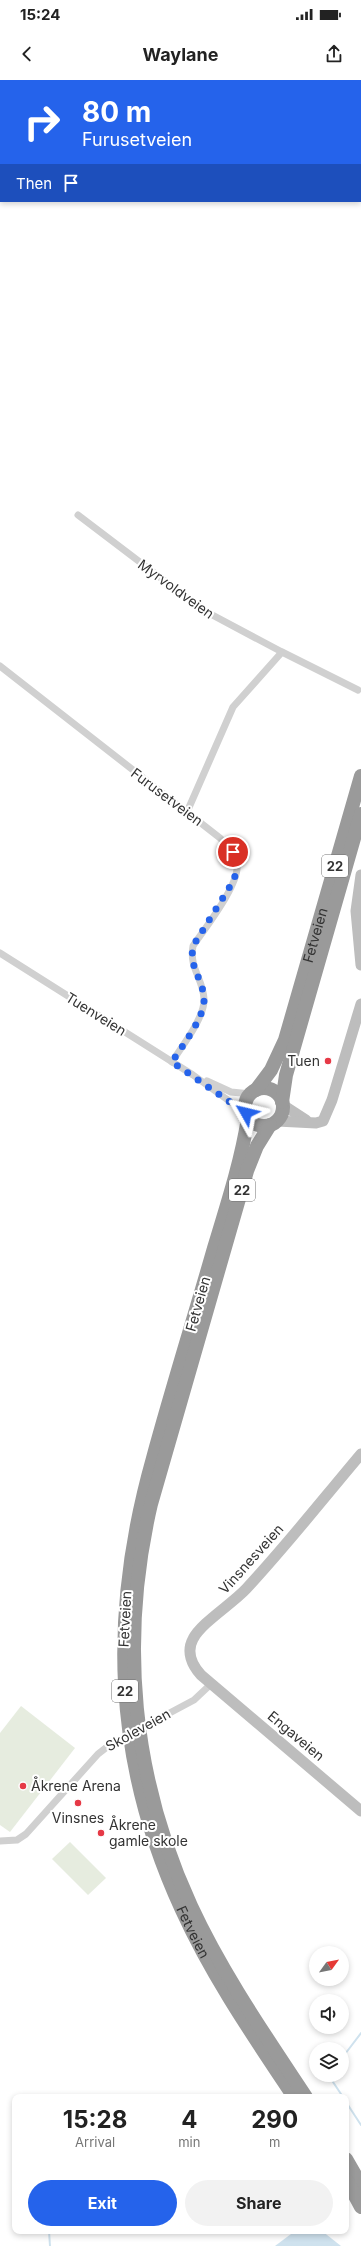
<!DOCTYPE html>
<html lang="en">
<head>
<meta charset="utf-8">
<style>
	body { margin:0; font-family:Inter,sans-serif; background:#f2f2f2; color:#222; height:100vh; display:flex; flex-direction:column; font-size:15px; white-space:nowrap }
	* { box-sizing:border-box; margin:0 }
	p { font-size:13px; color:#767676 }
	.icon { flex:none; width:22px; height:22px; fill:none; stroke:currentColor; stroke-width:2; stroke-linecap:round; stroke-linejoin:round }
	.map { position:relative; flex:1; overflow:hidden }
	.panel { position:absolute; left:12px; top:2014px; width:337px; height:140px; display:flex; flex-direction:column; background:#fff; border-radius:8px; box-shadow:0 2px 6px #0003 }
	.panel>* { flex:none }
	.hud { position:absolute; left:0px; top:0px; width:361px; height:122px; box-shadow:0 2px 6px #0003; background:#2563eb; color:#fff; overflow:hidden }
	.needle { width:26px; rotate:57deg }
	.fabs { position:absolute; left:309px; top:1866px; display:grid; gap:8px }
	.fabs a { display:grid; place-items:center; width:40px; height:40px; border-radius:50%; background:#fff; box-shadow:0 2px 6px #0003; font-size:20px }
	.pin { position:absolute; display:grid; place-items:center; width:34px; height:34px; color:#fff; margin:-17px; border:2px solid #fff; border-radius:50%; box-shadow:0 1px 4px #0007 }
	.me { position:absolute; width:44px; margin:-22px; rotate:307deg; stroke-linejoin:round; filter:drop-shadow(0 0 3px #0008) }
	.turn { display:flex; align-items:center; gap:14px; height:84px; padding:0 16px; font-size:18px }
	.turn .icon { width:52px; height:52px; stroke-width:2.5 }
	.turn b { display:block; font-size:28px; line-height:34px }
	.then { display:flex; align-items:center; height:38px; padding:0 16px; background:#0003; gap:8px; font-size:15px }
	.eta { display:flex; justify-content:space-evenly; align-items:center; height:68px; text-align:center }
	.eta b { font-size:24px; font-weight:700; line-height:28px }
	.primary-button { display:flex; gap:8px; margin-top:auto; padding:8px 16px }
	.primary-button a { flex:1; height:46px; border-radius:24px; background:#2563eb; color:#fff; font-size:16px; font-weight:700; line-height:46px; text-align:center }
	.primary-button a+a { background:#f2f2f2; color:#222 }
	.status { display:flex; justify-content:space-between; align-items:center; height:28px; padding:0 20px; background:#fff; direction:ltr }
	.status svg { height:11px; fill:currentColor }
	header { display:flex; justify-content:space-between; align-items:center; height:52px; padding:0 16px; background:#fff; font-size:18px; font-weight:700 }
	.map>svg:first-child { display:block }
	.green { fill:#e6ecdf }
	.water { fill:#cfe2ee }
	.lines { fill:none; stroke-linecap:round; stroke-linejoin:round }
	.stream { stroke:#cfe2ee; stroke-width:2 }
	.street { stroke:#d0d0d0; stroke-width:7 }
	.secondary { stroke:#bdbdbd; stroke-width:11 }
	.highway { stroke:#9a9a9a; stroke-width:14 }
	.street-bridge { stroke:#d0d0d0; stroke-width:7 }
	.route { stroke:#2563eb; stroke-width:7; stroke-dasharray:0 12.6 }
	.poi-dot { fill:#e63946; stroke:#fff; stroke-width:1.5 }
	.labels { text-anchor:middle; stroke-width:4; stroke-linejoin:round; paint-order:stroke }
	.shield { fill:#fff; stroke:#707070; stroke-width:1 }
	.shield-label { font-size:13px; font-weight:bold; fill:#333 }
	.street-label { font-size:14px; fill:#333; stroke:#fff }
	.poi-label { font-size:14px; fill:#333; stroke:#fff; text-anchor:start }
</style>
</head>
<body>
<div class="status"><b>15:24</b><svg viewBox="0 0 49 12"><path d="M0 12V9h3v3zM5 12V6h3v6zM10 12V3h3v9zM15 12V0h3v12zM26 1h20v11H26zM47 4h2v5h-2z"/></svg></div>
<header><svg class="icon" aria-label="back" viewBox="0 0 24 24"><path d="M15 5l-7 7 7 7"/></svg>Waylane<svg class="icon" aria-label="share" viewBox="0 0 24 24"><path d="M12 15V3M7 8l5-5 5 5M5 13v7h14v-7"/></svg></header>
<div class="map">
<svg width="361" height="2166" viewBox="0 0 361 2166">
	<rect width="100%" height="100%" fill="#fff"/>
	<g class="green">
		<path d="M284 0H361V46L360 1Z"/>
		<path d="M21 1626 75 1668 10 1752 0 1745V1653Z"/>
		<path d="M70 1762 106 1798 88 1815 52 1779Z"/>
	</g>
	<g class="water">
		<path d="M206 0H284L285 1H207Z"/>
		<path d="M295 2151H322L341 2166H275Z"/>
	</g>
	<g class="lines">
		<g class="stream">
			<path d="M342 1978 361 1953"/>
			<path d="M333 1995V2002L343 2017"/>
			<path d="M346 2022 361 2045"/>
			<path d="M49 2151 50 2166"/>
		</g>
		<g class="street">
			<path d="M78 435 203 530 282 572"/>
			<path d="M0 586 220 758C227 765 236 773 237 784 240 804 205 848 193 866 189 889 203 898 204 919 205 937 182 966 172 982"/>
			<path d="M187 732 233 627 282 572 358 610"/>
			<path d="M0 873 193 995 246 1033"/>
			<path d="M207 1001 231 1012 251 1014"/>
			<path d="M164 1636 194 1620 211 1604"/>
			<path d="M0 1761 17 1760 26 1754 98 1674 107 1667"/>
		</g>
		<g class="secondary">
			<path d="M361 795 356 831 361 885"/>
			<path d="M283 1025 306 1040"/>
			<path d="M277 1041 316 1043 323 1041 332 1020 361 924"/>
			<path d="M361 1374C323 1419 286 1466 246 1509 232 1524 201 1543 193 1559 186 1572 192 1585 201 1595L361 1731"/>
		</g>
		<g class="highway">
			<circle cx="264" cy="1027" r="19"/>
			<path id="s1" d="M256 1010 271 990 285 960 361 696"/>
			<path d="M282 1022 286 995 361 734"/>
			<path id="s2" d="M248 1038C241 1082 227 1125 214 1168 194 1238 172 1308 153 1378 109 1534 113 1681 182 1830 212 1896 254 1957 294 2017"/>
			<path d="M270 1045 257 1066 247 1091 151 1424C119 1561 132 1698 191 1826 222 1893 265 1955 306 2017"/>
			<path d="M346 2079 361 2105"/>
			<path d="M346 2099 361 2127"/>
		</g>
		<path class="street-bridge" d="M107 1667 164 1636"/>
	</g>
	<g class="lines">
		<path class="route" d="M233 772 237 787 234 800 193 866C189 889 203 898 204 919 205 937 182 966 172 982L246 1033"/>
	</g>
	<g class="poi-dot">
		<circle cx="328" cy="981" r="4"/>
		<circle cx="23" cy="1706" r="4"/>
		<circle cx="78" cy="1723" r="4"/>
		<circle cx="101" cy="1753" r="4"/>
	</g>
	<g class="labels">
		<g class="shield">
			<rect x="322" y="775" width="26" height="22" rx="3"/>
			<rect x="229" y="1099" width="26" height="22" rx="3"/>
			<rect x="112" y="1600" width="26" height="22" rx="3"/>
		</g>
		<g class="shield-label">
			<text x="335" y="791">22</text>
			<text x="242" y="1115">22</text>
			<text x="125" y="1616">22</text>
		</g>
		<g class="street-label">
			<text transform="translate(176 509) rotate(36)" y="5">Myrvoldveien</text>
			<text transform="translate(167 717) rotate(37)" y="5">Furusetveien</text>
			<text dy="5" stroke="none"><textPath href="#s1" startOffset="167">Fetveien</textPath></text>
			<text transform="translate(96 934) rotate(32)" y="5">Tuenveien</text>
			<text transform="translate(198 1224) rotate(-74)" y="5">Fetveien</text>
			<text transform="translate(251 1479) rotate(-48)" y="5">Vinsnesveien</text>
			<text transform="translate(125 1539) rotate(-87)" y="5">Fetveien</text>
			<text transform="translate(138 1650) rotate(-29)" y="5">Skoleveien</text>
			<text transform="translate(296 1656) rotate(40)" y="5">Engaveien</text>
			<text dy="5" stroke="none"><textPath href="#s2" startOffset="841">Fetveien</textPath></text>
		</g>
		<g class="poi-label">
			<text x="320" y="986" text-anchor="end">Tuen</text>
			<text x="31" y="1711">Åkrene Arena</text>
			<text x="78" y="1743" text-anchor="middle">Vinsnes</text>
			<text x="109" y="1750">Åkrene<tspan x="109" dy="16">gamle skole</tspan></text>
		</g>
	</g>
</svg>
<div class="fabs">
<a><svg class="needle" viewBox="-14 -14 28 28"><path d="M0-13l5 13h-10z" fill="#e53935"/><path d="M0 13l5-13h-10z" fill="#767676"/></svg></a>
<a><svg class="icon" aria-label="sound" viewBox="0 0 24 24"><path d="M4 9h4l5-4v14l-5-4H4zM17 9q2 3 0 6"/></svg></a>
<a><svg class="icon" aria-label="layers" viewBox="0 0 24 24"><path d="M12 4l9 5-9 5-9-5zM3 14l9 5 9-5"/></svg></a>
</div>
<div class="pin" style="left:233px;top:772px;background:#d93025"><svg class="icon" aria-label="arrive" viewBox="0 0 24 24"><path d="M6 21V4h12l-3 4 3 4H6"/></svg></div>
<svg class="me" style="left:246px;top:1033px" viewBox="-20 -20 40 40"><path d="M0-17L14 15 0 8-14 15z" fill="#2563eb" stroke="#fff" stroke-width="4"/></svg>
<div class="hud">
<div class="turn"><svg class="icon" aria-label="right" viewBox="0 0 24 24"><path d="M7 20v-9h11M14 6l5 5-5 5"/></svg><div><b>80 m</b>Furusetveien</div></div>
<div class="then">Then<svg class="icon" aria-label="arrive" viewBox="0 0 24 24"><path d="M6 21V4h12l-3 4 3 4H6"/></svg></div>
</div>
<section class="panel">
<div class="eta">
<div><b>15:28</b><p>Arrival</p></div>
<div><b>4</b><p>min</p></div>
<div><b>290</b><p>m</p></div>
</div>
<div class="primary-button"><a>Exit</a><a>Share</a></div>
</section>
</div>
</body>
</html>
